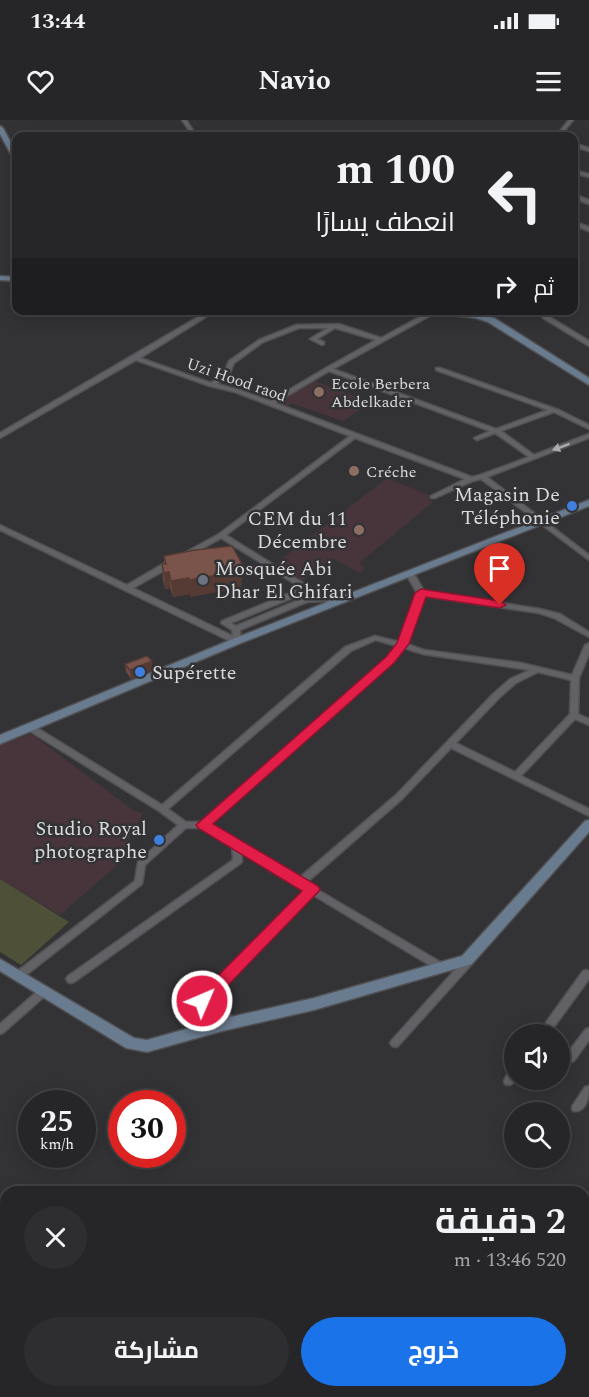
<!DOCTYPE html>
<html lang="ar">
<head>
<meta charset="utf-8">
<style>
	body { margin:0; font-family:Spectral,Cairo,serif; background:#2e2e30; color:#f1f3f6; direction:rtl; height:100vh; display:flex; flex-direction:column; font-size:22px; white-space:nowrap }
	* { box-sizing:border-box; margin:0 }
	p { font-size:20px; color:#a4a5a8 }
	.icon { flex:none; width:33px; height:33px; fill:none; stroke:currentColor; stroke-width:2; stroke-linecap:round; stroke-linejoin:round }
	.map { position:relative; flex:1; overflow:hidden; direction:ltr }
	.panel { position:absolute; left:0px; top:1066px; width:590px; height:212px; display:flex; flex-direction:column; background:#262628; border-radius:18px 18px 0 0; box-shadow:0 3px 15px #0003,0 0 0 2px #424345; direction:rtl }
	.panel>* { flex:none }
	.hud { position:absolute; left:12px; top:12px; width:566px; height:183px; border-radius:12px; box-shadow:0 3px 15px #0003,0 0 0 2px #424345; direction:rtl; background:#262628; color:#f1f3f6; overflow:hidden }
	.tools { position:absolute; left:504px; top:904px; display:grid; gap:12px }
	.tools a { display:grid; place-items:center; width:66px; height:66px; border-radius:50%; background:#262628; box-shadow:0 3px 15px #0003,0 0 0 2px #424345; font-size:30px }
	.speed { position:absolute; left:18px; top:970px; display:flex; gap:12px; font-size:30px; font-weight:700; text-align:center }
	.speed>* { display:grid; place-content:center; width:78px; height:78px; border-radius:50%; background:#262628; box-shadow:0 3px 15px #0003,0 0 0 2px #424345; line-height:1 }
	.speed small { font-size:15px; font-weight:400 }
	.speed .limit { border:9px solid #d22; background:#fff; color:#111 }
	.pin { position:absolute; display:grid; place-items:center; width:51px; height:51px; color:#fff; margin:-62px -26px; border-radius:50% 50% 50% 0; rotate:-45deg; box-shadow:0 0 6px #0007 }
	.pin .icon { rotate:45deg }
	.me { position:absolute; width:66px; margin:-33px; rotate:45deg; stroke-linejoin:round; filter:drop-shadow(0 0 4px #0008) }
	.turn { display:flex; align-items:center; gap:21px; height:126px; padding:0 24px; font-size:27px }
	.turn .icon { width:78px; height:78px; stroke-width:2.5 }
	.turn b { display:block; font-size:42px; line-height:51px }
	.then { display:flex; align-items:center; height:57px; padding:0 24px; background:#0003; gap:12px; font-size:22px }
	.round { display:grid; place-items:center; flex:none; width:63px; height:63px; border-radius:32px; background:#2e2e30 }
	.head { display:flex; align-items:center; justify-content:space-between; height:102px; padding:0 24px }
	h1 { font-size:36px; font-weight:700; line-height:45px }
	.button { display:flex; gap:12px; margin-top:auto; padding:12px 24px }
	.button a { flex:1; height:69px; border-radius:36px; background:#1a73e8; color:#fff; font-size:24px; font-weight:700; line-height:69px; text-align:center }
	.button a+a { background:#2e2e30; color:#f1f3f6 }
	.status { display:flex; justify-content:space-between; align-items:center; height:42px; padding:0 30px; background:#262628; direction:ltr }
	.status svg { height:16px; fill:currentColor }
	header { display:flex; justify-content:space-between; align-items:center; height:78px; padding:0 24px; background:#262628; font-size:27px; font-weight:700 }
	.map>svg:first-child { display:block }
	.education { fill:#48353c }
	.green { fill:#4e5038 }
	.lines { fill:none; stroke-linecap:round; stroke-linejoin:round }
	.street-casing { stroke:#505052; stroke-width:3 }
	.secondary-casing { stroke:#505052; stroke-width:3 }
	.street { fill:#626266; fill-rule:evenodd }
	.secondary { fill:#697b8e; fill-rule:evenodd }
	.wall { fill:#694840 }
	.shaded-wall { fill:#553b34 }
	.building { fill:#7a544b; stroke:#553b34; stroke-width:1.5 }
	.oneway { fill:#aaaaad }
	.route { fill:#e11d48; stroke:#92132f; stroke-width:1.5 }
	.education-dot { fill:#8d6e63; stroke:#333336; stroke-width:2 }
	.shop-dot { fill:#3f7fe0; stroke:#333336; stroke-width:2 }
	.worship-dot { fill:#6b7280; stroke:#333336; stroke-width:2 }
	.labels { text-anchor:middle; stroke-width:5; stroke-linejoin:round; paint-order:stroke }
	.far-street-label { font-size:16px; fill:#dadadc; stroke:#333336 }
	.far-poi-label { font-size:16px; fill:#dadadc; stroke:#333336; text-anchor:start }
	.poi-label { font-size:20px; fill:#dadadc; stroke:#333336; text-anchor:end }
</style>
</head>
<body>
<div class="status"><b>13:44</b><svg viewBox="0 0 49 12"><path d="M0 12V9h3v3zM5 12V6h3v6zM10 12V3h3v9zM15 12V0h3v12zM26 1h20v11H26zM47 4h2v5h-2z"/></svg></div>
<header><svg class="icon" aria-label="menu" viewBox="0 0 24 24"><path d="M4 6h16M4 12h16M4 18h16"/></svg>Navio<svg class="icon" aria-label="heart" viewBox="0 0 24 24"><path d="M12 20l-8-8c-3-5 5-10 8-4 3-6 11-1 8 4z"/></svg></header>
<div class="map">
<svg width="589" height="1277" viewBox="0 0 589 1277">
	<rect width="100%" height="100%" fill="#333336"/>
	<g class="education">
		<path d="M314 261 371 282 343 301 291 283 283 288 273 284Z"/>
		<path d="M387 358 431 376 427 379 433 382 359 443 365 448 360 453 332 438 302 461 278 442Z"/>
		<path d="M31 614 133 690 143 694 125 725 133 731 60 795 0 759V625Z"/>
	</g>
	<path class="green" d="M0 759 69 802 21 845 0 832Z"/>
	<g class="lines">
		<defs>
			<g id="street">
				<path d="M182 0H186L197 16H193Z"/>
				<path d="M569 0H573L560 16H556Z"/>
				<path d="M573 23 589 28V31L573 26Z"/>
				<path d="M573 50 589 54V57L573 53Z"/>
				<path d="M573 74 589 80V84L573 78Z"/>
				<path d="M573 101 589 107V111L573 105Z"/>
				<path d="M210 190H217L140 238 211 263 224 253 229 241 259 220 296 205 339 204 381 218 431 191H435V193L333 249 496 309 548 290 436 250V248H440L559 290 589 305V309L554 292 501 311 534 335 589 314V318L487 357 589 435V440L481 359 473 361 435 378H431V376L465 359 355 318 226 415 335 483 331 485 323 481 307 482 240 510 241 521 240 523H234L0 410V405L2 406 127 465 168 441H174L175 443 174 445 133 468 233 516 232 510 221 503 222 501 295 471H301L308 478 316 477 221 418 188 437H182L181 435 219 414 350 316 235 272 210 266 136 240 0 318V313ZM299 208H328L310 219 322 225 324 224V222L317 219 335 208 376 220 326 248 270 281 239 270 217 264 229 255 234 243 263 222ZM329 251 490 311 474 318 477 320 495 313 529 337 480 355 472 357 275 283ZM297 476 301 479 236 506 231 503Z"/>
				<path d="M540 190H546L548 196 589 221V226L543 198Z"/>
				<path d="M407 452H413L424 471 540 489 560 494 589 512V517L554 498 539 493 424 476 407 524 424 530 521 543 572 555 585 525 589 523V534L579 558 578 594 589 599V605L575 599 521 656 589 689V696L451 628 402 679 306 763 442 843 444 846 442 849 439 850 436 849 313 775 209 880 237 900 239 903 237 906 234 907 231 906 199 884 197 881 199 878 306 771 241 732 242 741 241 743 74 862 71 863 68 862 66 859 68 856 233 740 232 726 201 708H186L145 745 142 764 21 859 18 860 15 859 13 856 15 853 135 761 138 742 178 705 159 691 28 610 27 608 28 606H34L162 685 345 527 375 516 400 522 417 473 406 454ZM376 520 397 526 387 538 201 702H186L168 689 351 531ZM404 528 423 534 530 550 510 559 493 574 396 675 299 758 209 705 393 542ZM538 552 571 560 570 594 515 652 456 623 499 578 516 563Z"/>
				<path d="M467 836 470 837 473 842 471 845 398 926 395 927 392 926 390 923 392 920 463 841 464 837Z"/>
				<path d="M586 850 589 851V859L548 915H537L583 851Z"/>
				<path d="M43 868 46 869 48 872 46 875 3 913 0 914V904L40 869Z"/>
				<path d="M589 908V920L574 941 570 942 566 941 565 938 566 935 586 909Z"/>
				<path d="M514 949C515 956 516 968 505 964L504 961C506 956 509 951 514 949Z"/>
				<path d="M589 966C589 976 587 993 573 991L572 988 573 985 585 967Z"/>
				<path d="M6 1107V1119L0 1123V1111Z"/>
				<path d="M0 1218 6 1221V1234L0 1231Z"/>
				<path d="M52 1272H67L70 1277H55Z"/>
				<path d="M120 1272H134L132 1277H118Z"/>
				<path d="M414 1272H428L431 1277H417Z"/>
			</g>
			<g id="secondary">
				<path d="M0 6 3 8 16 32V40L13 38 0 14Z"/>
				<path d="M0 156 16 157V161L0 160Z"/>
				<path d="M413 190C441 190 467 191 494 198L589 258V265L488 202 476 198Z"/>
				<path d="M589 380V386L241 523 0 624V615L233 519Z"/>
				<path d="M589 700V712L472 844 314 890 222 911 147 932 126 928 0 851V839L134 918 147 920 222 899 314 878 462 836 585 701Z"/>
			</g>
		</defs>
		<use href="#street" class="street-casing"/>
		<use href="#secondary" class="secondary-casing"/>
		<use href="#street" class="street"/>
		<use href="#secondary" class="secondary"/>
	</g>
	<g class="wall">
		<path d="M164 436 242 444 241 467 190 477V474L173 477 170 468 165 469 163 460 162 444H164Z"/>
		<path d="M125 544 152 550 131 559 126 552Z"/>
	</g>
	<g class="shaded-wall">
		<path d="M242 444 241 467 190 477 189 460Z"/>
		<path d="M169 452 170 468 165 469 164 453Z"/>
		<path d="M189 458 190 474 173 477 171 461Z"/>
		<path d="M152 541V550L131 559 130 550Z"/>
	</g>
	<g class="building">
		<path d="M232 426 242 444 239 445 241 451 189 460V458L171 461 169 452 164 453 162 444H166L164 436 195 430Z"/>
		<path d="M147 536 152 541 130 550 125 544Z"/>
	</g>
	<defs><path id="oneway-solid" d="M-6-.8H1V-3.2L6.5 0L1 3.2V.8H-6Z" transform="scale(1.5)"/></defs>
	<use class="oneway" href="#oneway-solid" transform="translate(561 327) rotate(160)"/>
	<path class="route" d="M421 469 500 481 506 485 500 488 426 477 409 524 394 543 213 704 318 766 320 770 208 886 202 888 197 886 194 881 197 877 302 771 198 708 196 705 386 537 397 523 415 473Z"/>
	<g class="education-dot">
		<circle cx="319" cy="272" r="6"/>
		<circle cx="354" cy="351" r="6"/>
		<circle cx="359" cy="410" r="6"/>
	</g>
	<g class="shop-dot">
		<circle cx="572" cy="386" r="6"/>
		<circle cx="140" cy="552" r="6"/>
		<circle cx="159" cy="720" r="6"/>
	</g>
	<circle class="worship-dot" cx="203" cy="460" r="6"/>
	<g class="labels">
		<g class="far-street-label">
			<text transform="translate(237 259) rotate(19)" y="6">Uzi Hood raod</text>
		</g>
		<g class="far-poi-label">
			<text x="331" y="269">Ecole Berbera<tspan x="331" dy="18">Abdelkader</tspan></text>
			<text x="366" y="357">Créche</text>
		</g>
		<g class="poi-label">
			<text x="560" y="381">Magasin De<tspan x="560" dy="23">Téléphonie</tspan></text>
			<text x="347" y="405">CEM du 11<tspan x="347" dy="23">Décembre</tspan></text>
			<text x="215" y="455" text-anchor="start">Mosquée Abi<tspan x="215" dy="23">Dhar El Ghifari</tspan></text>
			<text x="152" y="559" text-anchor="start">Supérette</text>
			<text x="147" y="715">Studio Royal<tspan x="147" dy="23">photographe</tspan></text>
		</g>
	</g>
</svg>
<div class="tools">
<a><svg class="icon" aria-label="sound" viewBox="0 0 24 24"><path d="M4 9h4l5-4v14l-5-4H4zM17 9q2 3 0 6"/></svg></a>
<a><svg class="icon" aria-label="search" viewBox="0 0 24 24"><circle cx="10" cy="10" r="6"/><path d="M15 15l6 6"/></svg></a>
</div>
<div class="speed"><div>25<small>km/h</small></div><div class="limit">30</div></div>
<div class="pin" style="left:500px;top:485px;background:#d93025"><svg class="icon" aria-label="arrive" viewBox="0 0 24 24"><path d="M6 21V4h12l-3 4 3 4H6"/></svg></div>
<svg class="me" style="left:202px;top:881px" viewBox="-20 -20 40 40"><circle r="17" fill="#e11d48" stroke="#fff" stroke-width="3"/><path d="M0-11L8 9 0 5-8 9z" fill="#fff"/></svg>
<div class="hud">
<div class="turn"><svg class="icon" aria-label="left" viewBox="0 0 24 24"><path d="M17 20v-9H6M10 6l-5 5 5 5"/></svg><div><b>100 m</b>انعطف يسارًا</div></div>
<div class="then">ثم<svg class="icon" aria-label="right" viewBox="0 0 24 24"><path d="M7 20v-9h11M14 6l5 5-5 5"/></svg></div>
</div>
<section class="panel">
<div class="head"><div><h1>2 دقيقة</h1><p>520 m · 13:46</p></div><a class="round"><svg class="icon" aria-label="close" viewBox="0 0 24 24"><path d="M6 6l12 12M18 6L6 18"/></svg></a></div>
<div class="button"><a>خروج</a><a>مشاركة</a></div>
</section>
</div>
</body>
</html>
